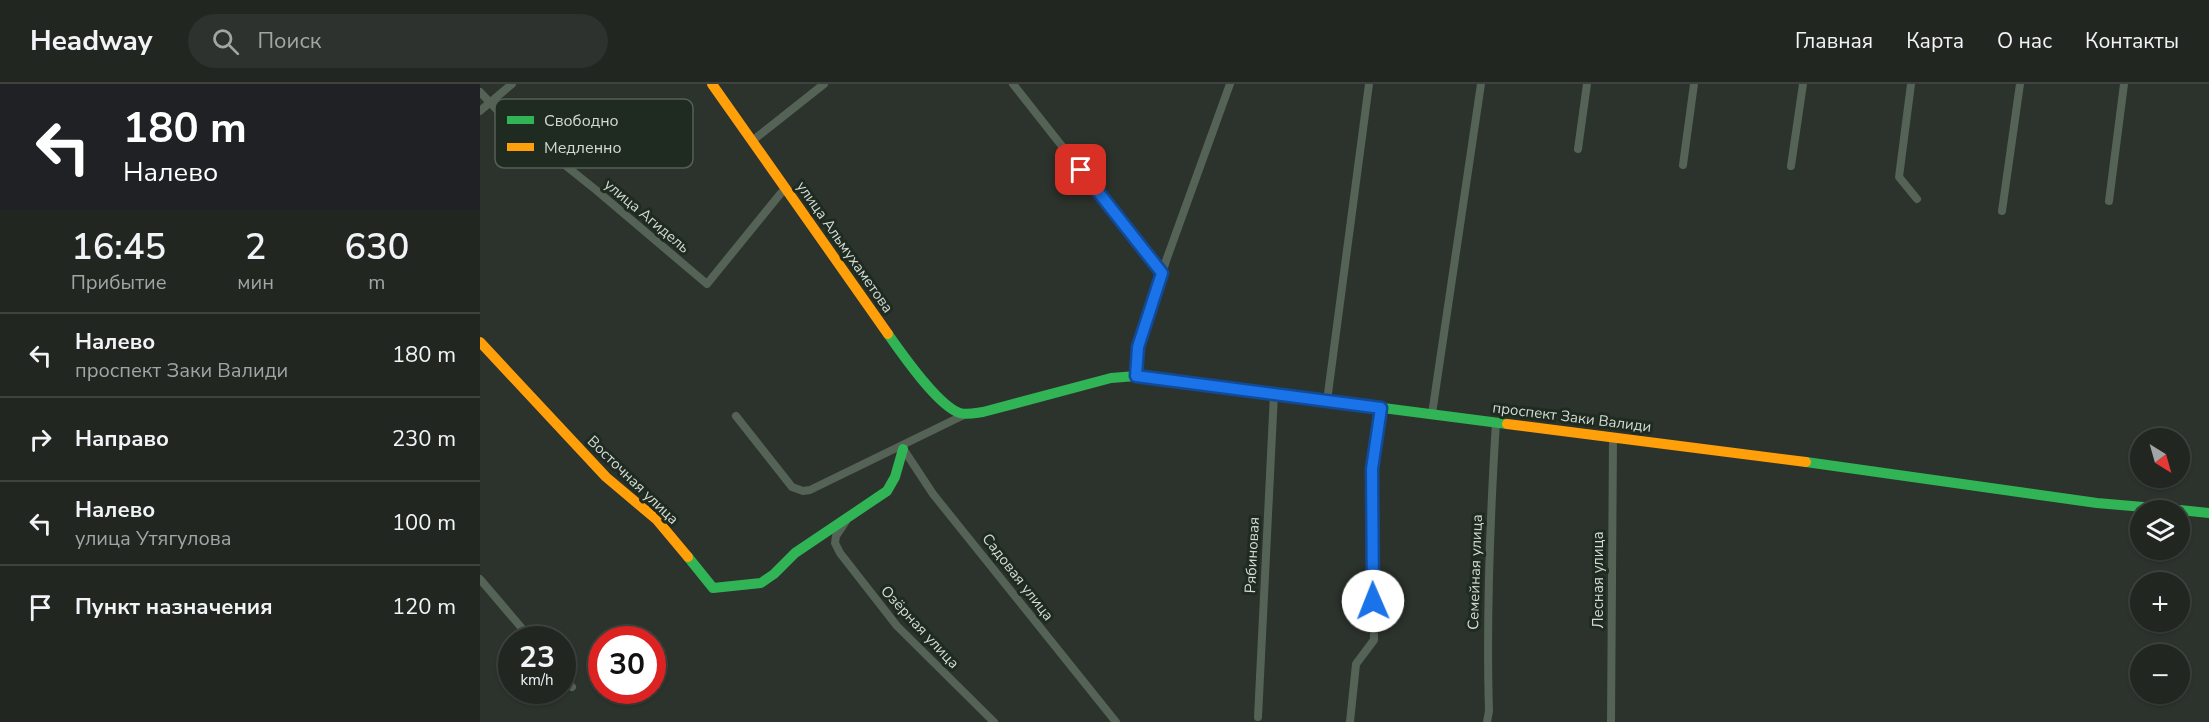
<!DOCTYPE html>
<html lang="ru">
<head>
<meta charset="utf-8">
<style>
	body { margin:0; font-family:"Nunito Sans",sans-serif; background:#2d322e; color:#f1f3f6; height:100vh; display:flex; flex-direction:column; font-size:22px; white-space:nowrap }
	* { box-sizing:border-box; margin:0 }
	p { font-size:20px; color:#a2a5a5 }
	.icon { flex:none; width:33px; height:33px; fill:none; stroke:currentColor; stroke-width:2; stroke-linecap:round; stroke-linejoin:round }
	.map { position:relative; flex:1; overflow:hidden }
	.panel { display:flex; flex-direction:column; background:#212621; width:480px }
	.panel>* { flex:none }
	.top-card { background:#202124; color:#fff; overflow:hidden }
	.needle { width:39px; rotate:143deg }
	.fabs { position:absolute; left:1650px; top:344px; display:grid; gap:12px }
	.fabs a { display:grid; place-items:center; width:60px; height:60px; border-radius:50%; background:#212621; box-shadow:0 2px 4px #0004,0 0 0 2px #3e433f; font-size:30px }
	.speed { position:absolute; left:18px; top:542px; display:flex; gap:12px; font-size:30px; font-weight:700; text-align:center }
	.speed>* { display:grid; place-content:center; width:78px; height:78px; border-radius:50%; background:#212621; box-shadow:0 2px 4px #0004,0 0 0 2px #3e433f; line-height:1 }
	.speed small { font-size:15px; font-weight:400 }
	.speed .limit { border:9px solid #d22; background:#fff; color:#111 }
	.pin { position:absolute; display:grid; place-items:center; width:51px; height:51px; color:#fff; margin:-26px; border-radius:12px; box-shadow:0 3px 9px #0006 }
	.me { position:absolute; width:66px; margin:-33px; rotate:359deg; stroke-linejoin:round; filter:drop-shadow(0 0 4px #0008) }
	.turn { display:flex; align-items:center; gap:21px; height:126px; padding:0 24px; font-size:27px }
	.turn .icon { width:78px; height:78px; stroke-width:2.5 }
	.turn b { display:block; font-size:42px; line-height:51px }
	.eta { display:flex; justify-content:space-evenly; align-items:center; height:102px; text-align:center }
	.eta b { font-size:36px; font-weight:600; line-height:42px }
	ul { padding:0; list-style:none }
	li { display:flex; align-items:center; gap:18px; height:84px; padding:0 24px; border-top:2px solid #3e433f }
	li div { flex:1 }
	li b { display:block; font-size:22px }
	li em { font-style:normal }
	header { display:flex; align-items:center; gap:36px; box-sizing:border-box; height:84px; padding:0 30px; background:#212621; border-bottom:2px solid #3e433f }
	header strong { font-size:28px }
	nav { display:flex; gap:33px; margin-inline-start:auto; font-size:21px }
	.search { width:420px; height:54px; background:#2d322e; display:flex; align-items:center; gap:15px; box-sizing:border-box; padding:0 21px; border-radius:33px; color:#a2a5a5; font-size:22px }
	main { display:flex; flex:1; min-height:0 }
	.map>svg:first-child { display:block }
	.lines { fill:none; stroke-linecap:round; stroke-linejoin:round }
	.street { stroke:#556256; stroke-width:8 }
	.fast { stroke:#30b455; stroke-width:10 }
	.slow { stroke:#ff9f0a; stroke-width:10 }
	.route-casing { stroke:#114b97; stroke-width:15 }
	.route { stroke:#1a73e8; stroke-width:10 }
	.labels { text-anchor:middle; stroke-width:6; stroke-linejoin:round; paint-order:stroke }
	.street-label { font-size:15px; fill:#d3dbd4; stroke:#1f2b20 }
	.key { fill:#1f2b20; stroke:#556056; stroke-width:1.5 }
	.key-label { font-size:16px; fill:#d3dbd4 }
</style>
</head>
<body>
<header>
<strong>Headway</strong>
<div class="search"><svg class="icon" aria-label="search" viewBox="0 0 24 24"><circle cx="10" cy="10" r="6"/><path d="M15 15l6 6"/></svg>Поиск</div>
<nav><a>Главная</a><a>Карта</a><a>О нас</a><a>Контакты</a></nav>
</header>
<main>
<section class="panel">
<div class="top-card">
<div class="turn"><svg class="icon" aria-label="left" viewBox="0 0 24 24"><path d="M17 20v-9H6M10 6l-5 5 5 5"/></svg><div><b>180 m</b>Налево</div></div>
</div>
<div class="eta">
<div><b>16:45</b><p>Прибытие</p></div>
<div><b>2</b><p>мин</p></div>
<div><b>630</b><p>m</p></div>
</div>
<ul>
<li><svg class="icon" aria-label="left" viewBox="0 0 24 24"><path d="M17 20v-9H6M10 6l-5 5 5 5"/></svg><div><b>Налево</b><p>проспект Заки Валиди</p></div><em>180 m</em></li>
<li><svg class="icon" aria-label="right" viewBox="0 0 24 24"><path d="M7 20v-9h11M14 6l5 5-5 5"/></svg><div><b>Направо</b></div><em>230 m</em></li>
<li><svg class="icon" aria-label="left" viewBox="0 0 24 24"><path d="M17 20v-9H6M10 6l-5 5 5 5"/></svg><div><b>Налево</b><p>улица Утягулова</p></div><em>100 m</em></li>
<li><svg class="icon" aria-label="arrive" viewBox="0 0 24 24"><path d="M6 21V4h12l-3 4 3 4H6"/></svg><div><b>Пункт назначения</b></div><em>120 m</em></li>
</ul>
</section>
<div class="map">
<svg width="1729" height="638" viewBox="0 0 1729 638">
	<rect width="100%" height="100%" fill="#2c322c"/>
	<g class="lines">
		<g class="street">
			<path d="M533 0 682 189"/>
			<path d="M1431 0 1419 93 1437 115"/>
			<path d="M0 8 20 29 116 106 227 200 301 109"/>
			<path d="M0 27 32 0"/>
			<path d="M272 57 344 0"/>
			<path d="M1098 65 1107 0"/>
			<path d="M1203 81 1214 0"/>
			<path d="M1311 82 1323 0"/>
			<path d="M1629 117 1644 0"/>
			<path d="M1522 127 1540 0"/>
			<path d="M656 292 658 263 687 174 750 0"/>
			<path d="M847 317 889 0"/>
			<path d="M952 330 1001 0"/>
			<path d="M256 332 312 403 323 407 330 406 486 330"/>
			<path d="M422 363 453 410 636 638"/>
			<path d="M366 437 356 452 355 459 360 469 417 542 514 638"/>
			<path d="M0 495 51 555"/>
			<path d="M82 592 92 603"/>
			<path d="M778 633 794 310"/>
			<path d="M870 638 876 580 894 556 892 385 901 324"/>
			<path d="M1007 638 1009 627C1006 530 1010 435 1016 338"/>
			<path d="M1131 638 1133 353"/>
		</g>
		<g class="fast">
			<path d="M408 250C422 270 458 322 480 329 487 331 495 329 503 328L631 294 656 292 1027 340"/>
			<path d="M1326 378 1617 419 1698 426"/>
			<path d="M1700 426 1729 429"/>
			<path d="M208 473 233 504 281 499 294 490 315 469 407 407 415 393 423 365"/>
		</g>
		<g class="slow">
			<path d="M232 0 408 250"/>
			<path d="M0 258 126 393 177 436 208 473"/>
			<path d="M1027 340 1326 378"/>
		</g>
	</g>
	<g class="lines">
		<defs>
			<path id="route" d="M601 86 682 189 658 263 656 292 901 324 892 385 893 517"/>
		</defs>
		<use href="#route" class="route-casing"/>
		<use href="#route" class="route"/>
	</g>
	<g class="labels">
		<g class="street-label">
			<text transform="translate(167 132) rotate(40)" y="5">улица Агидель</text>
			<text transform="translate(365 163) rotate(55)" y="5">улица Альмухаметова</text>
			<text transform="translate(1092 333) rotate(7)" y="5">проспект Заки Валиди</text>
			<text transform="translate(153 396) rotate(44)" y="5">Восточная улица</text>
			<text transform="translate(772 471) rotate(-87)" y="5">Рябиновая</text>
			<text transform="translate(995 488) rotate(-88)" y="5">Семейная улица</text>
			<text transform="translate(538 493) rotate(52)" y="5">Садовая улица</text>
			<text transform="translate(1118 496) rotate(-90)" y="5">Лесная улица</text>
			<text transform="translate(440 543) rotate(47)" y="5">Озёрная улица</text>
		</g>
	</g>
	<rect x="15" y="15" width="198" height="69" rx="9" class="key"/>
	<rect x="27" y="32" width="27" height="8" fill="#30b455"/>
	<rect x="27" y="59" width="27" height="8" fill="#ff9f0a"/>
	<g class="key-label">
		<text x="64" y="42">Свободно</text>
		<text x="64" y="69">Медленно</text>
	</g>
</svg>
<div class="fabs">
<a><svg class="needle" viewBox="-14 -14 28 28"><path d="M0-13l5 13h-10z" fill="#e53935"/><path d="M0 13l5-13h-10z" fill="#a2a5a5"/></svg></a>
<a><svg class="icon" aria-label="layers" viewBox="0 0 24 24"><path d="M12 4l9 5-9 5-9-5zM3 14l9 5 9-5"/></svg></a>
<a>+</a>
<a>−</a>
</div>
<div class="speed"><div>23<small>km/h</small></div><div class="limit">30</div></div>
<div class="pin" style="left:601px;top:86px;background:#d93025"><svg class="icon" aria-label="arrive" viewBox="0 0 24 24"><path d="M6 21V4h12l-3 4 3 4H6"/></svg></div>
<svg class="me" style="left:893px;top:517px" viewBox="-20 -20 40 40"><circle r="19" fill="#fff"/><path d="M0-13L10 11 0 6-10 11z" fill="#1a73e8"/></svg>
</div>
</main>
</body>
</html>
